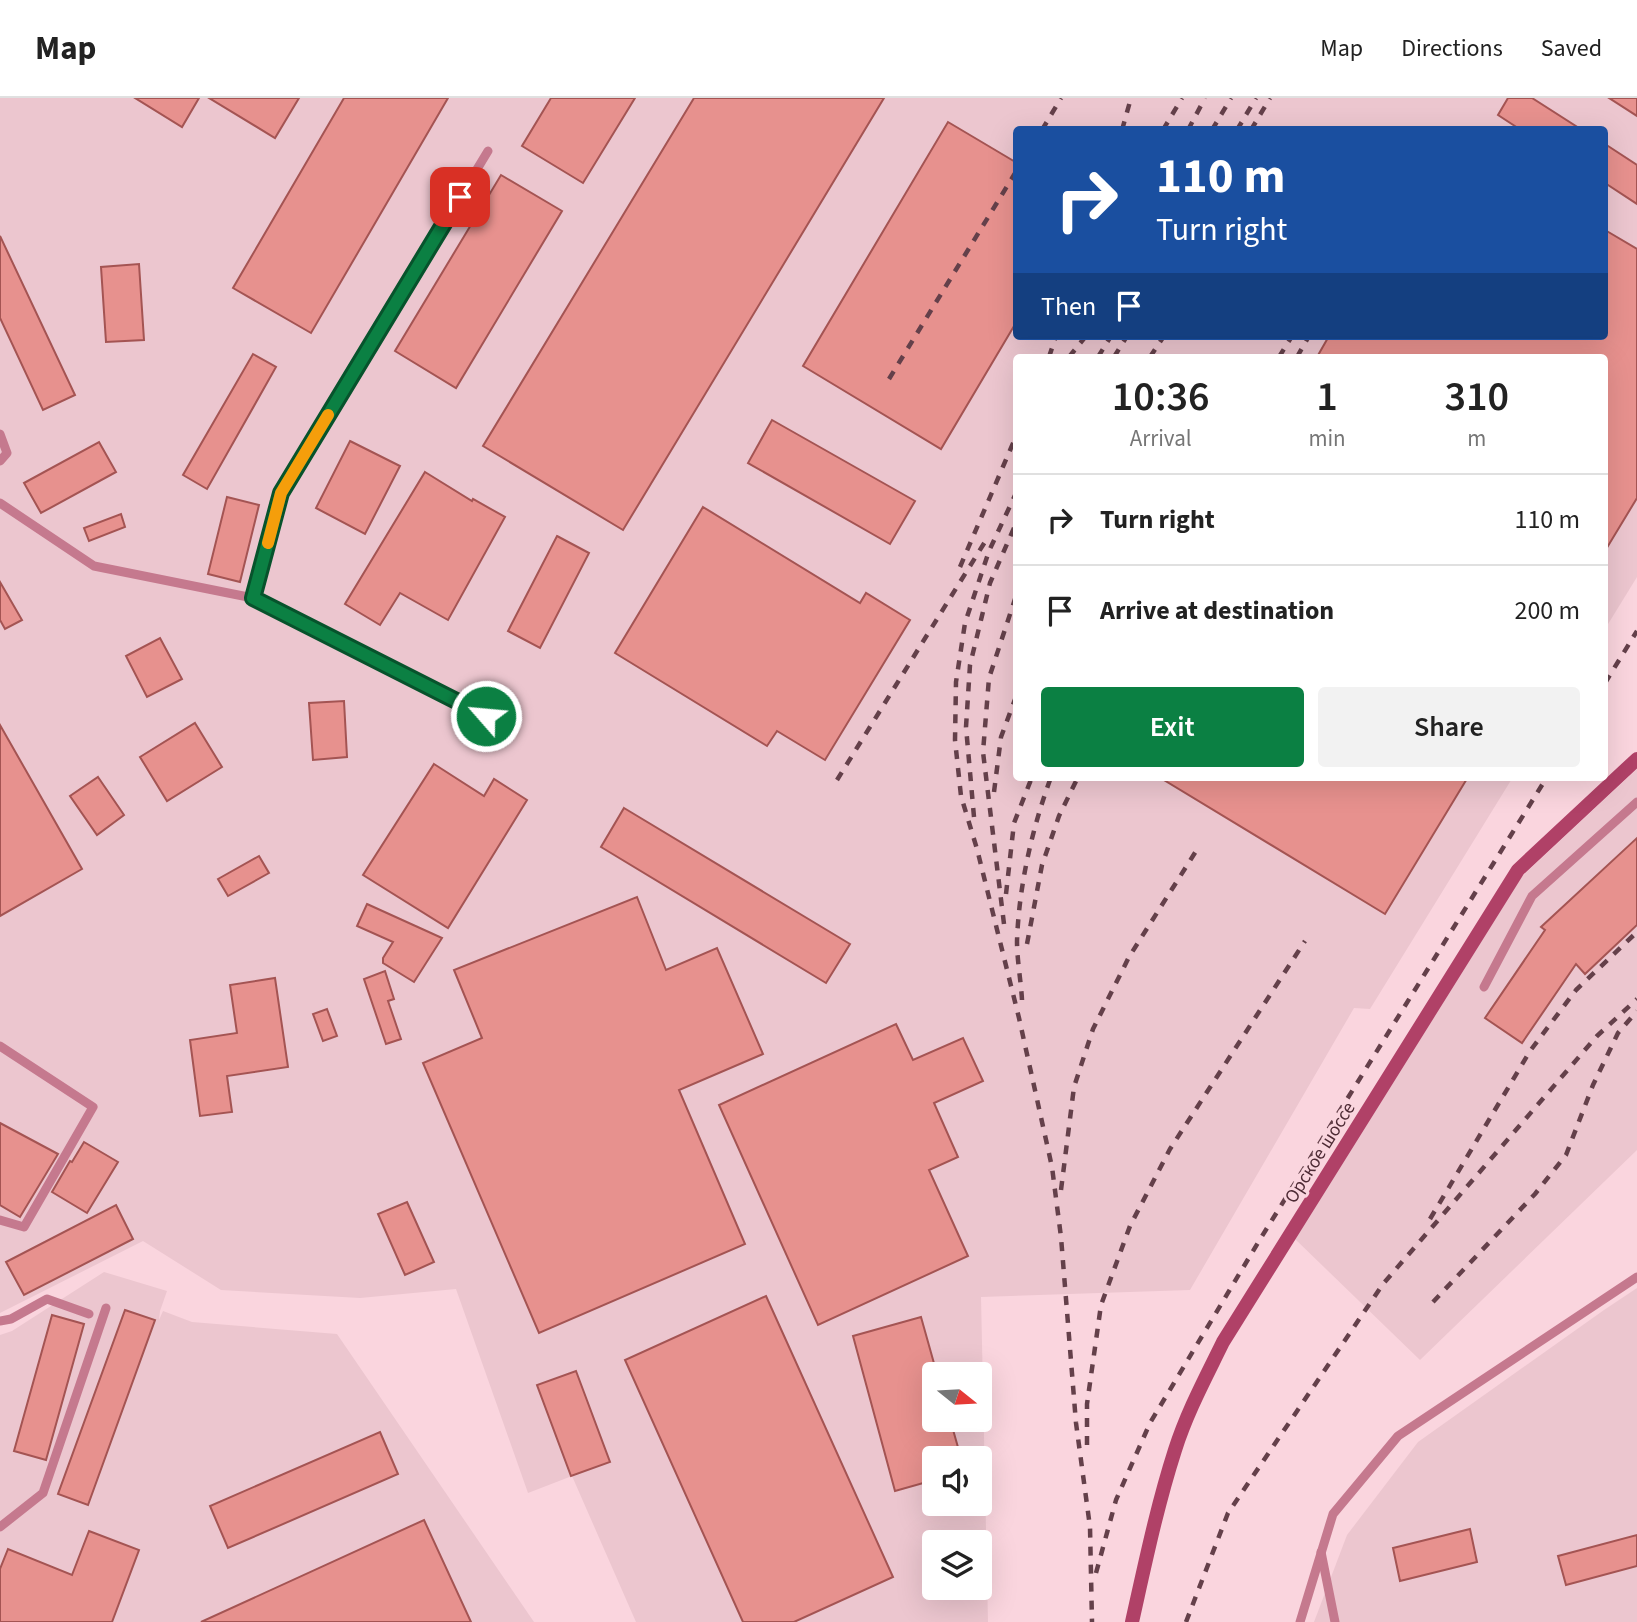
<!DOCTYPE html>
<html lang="en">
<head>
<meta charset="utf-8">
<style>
	body { margin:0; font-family:"Source Sans 3",sans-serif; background:#f2f2f2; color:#222; height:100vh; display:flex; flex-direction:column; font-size:26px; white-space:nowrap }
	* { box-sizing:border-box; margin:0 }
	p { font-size:23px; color:#767676 }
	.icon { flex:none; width:38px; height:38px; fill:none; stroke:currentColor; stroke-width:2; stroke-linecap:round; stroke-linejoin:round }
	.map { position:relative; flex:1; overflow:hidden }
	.details { position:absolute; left:1013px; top:256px; width:595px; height:427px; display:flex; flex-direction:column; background:#fff; border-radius:7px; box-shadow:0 7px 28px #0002 }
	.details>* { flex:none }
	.top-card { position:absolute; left:1013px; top:28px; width:595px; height:214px; border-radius:7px; box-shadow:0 7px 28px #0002; background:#1a4fa0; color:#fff; overflow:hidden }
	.needle { width:46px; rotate:108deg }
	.fabs { position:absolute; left:922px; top:1264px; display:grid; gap:14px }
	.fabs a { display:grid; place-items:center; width:70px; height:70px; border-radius:7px; background:#fff; box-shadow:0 7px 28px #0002; font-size:35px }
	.pin { position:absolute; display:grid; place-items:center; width:60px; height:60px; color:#fff; margin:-30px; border-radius:14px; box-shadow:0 4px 10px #0006 }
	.me { position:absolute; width:77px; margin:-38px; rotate:297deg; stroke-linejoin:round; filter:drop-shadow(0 0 5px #0008) }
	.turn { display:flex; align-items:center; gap:24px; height:147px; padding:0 28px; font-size:32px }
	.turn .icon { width:91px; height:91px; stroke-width:2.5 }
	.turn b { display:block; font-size:49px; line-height:60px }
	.then { display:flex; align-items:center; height:66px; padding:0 28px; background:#0003; gap:14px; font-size:26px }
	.eta { display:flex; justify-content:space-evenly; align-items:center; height:119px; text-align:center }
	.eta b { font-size:42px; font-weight:600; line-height:49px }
	.primary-button { display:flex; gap:14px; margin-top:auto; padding:14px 28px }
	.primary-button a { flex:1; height:80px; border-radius:7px; background:#0b8043; color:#fff; font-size:28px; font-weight:600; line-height:80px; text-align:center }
	.primary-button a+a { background:#f2f2f2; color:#222 }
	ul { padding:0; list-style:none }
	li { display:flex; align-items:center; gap:21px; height:91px; padding:0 28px; border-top:2px solid #e0e0e0 }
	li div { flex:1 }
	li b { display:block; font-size:26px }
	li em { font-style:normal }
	header { display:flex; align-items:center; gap:42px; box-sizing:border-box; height:98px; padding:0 35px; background:#fff; border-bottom:2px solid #e0e0e0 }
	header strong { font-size:33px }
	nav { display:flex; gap:38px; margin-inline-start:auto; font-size:24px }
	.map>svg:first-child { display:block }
	.built { fill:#ecc6cf; fill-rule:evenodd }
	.building { fill:#e7918e; stroke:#a45453; stroke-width:2 }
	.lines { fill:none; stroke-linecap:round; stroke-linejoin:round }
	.lane { stroke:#c5798e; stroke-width:9 }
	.secondary { stroke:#b04167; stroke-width:14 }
	.rail { stroke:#64404a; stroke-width:4.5; stroke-dasharray:9 9; stroke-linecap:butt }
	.route-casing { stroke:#07532c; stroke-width:18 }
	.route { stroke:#0b8043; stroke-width:12 }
	.slow { stroke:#f59e0b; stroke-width:12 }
	.labels { text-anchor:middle; stroke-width:6; stroke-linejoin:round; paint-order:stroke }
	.street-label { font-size:19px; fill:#4e2b35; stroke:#fad5de }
</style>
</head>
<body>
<header>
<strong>Map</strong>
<nav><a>Map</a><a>Directions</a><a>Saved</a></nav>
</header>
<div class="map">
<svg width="1637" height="1524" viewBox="0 0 1637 1524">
	<rect width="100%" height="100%" fill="#fad5de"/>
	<g class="built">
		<path d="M0 0H1637V479L1605 531V259H1017V679H1513L1370 911 1354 910 1190 1192 981 1199 988 1524H636L572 1378 528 1395 456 1191 360 1200 221 1192 143 1143 0 1215ZM1017 32H1605V238H1017ZM934 1276H980V1321H934ZM934 1360H980V1405H934ZM934 1444H980V1489H934Z"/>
		<path d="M1637 671V1052L1420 1262 1295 1141 1515 785Z"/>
		<path d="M104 1174 167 1193 160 1213 159 1222 163 1213 192 1224 337 1236 534 1524H0V1237L12 1233Z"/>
		<path d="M1637 1190V1524H1314L1347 1437 1418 1344 1604 1212Z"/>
	</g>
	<g class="building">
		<path d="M135 0H199L182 29Z"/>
		<path d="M209 0H299L275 40Z"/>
		<path d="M344 0H448L311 235 233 190Z"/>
		<path d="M551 0H635L583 85 522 48Z"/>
		<path d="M694 0H884L623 432 483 348Z"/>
		<path d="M1508 0H1532L1582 32H1521L1498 17Z"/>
		<path d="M1609 0H1637V18Z"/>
		<path d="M948 24 1017 65V223L941 351 803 268Z"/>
		<path d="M1605 46 1637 67V106L1605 85Z"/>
		<path d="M501 77 562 113 456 290 395 253Z"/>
		<path d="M1605 132 1637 151V400L1605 453V259H1317L1329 238H1605Z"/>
		<path d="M0 138 75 297 43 312 0 220Z"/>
		<path d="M139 166 144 242 106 244 101 169Z"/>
		<path d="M253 256 276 269 207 391 183 377Z"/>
		<path d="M772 322 915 403 890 446 748 365Z"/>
		<path d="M350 343 400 368 365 436 316 410Z"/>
		<path d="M99 344 116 374 41 415 24 385Z"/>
		<path d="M425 374 472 403 473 401 505 419 448 522 400 495 380 527 345 506Z"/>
		<path d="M227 399 259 407 240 484 208 476Z"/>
		<path d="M703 409 860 505 866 495 910 522 825 662 777 633 767 648 615 555Z"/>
		<path d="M121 416 125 429 89 443 84 430Z"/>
		<path d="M557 438 589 455 540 550 508 533Z"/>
		<path d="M0 484 22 522 5 531 0 522Z"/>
		<path d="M160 540 182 581 147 599 126 558Z"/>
		<path d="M344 603 347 659 313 662 309 605Z"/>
		<path d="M195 625 222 669 167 703 140 659Z"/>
		<path d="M0 627 82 771 0 818Z"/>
		<path d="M434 666 484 698 494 681 527 702 448 830 363 777Z"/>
		<path d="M98 679 124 717 97 737 70 698Z"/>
		<path d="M1159 679H1468L1385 816Z"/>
		<path d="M624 710 850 846 826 885 601 749Z"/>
		<path d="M1637 740V827L1585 876 1576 866 1522 945 1485 920 1545 832 1541 829Z"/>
		<path d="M259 758 269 775 228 798 218 781Z"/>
		<path d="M637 799 666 872 717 850 763 956 679 992 745 1146 539 1235 423 965 482 940 454 872Z"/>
		<path d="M367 806 442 840 414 884 383 865V860L393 844 357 828Z"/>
		<path d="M385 873 394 901 388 903 401 941 386 946 364 881Z"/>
		<path d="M275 880 288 969 227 978 232 1014 200 1018 190 942 237 935 230 887Z"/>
		<path d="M327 911 337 938 323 943 313 916Z"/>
		<path d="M896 926 913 962 963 940 983 983 934 1005 958 1059 929 1072 968 1158 818 1227 719 1007Z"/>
		<path d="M0 1025 58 1056 20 1119 0 1107Z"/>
		<path d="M84 1044 118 1064 87 1115 52 1094 70 1063 72 1064Z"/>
		<path d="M407 1104 434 1164 405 1177 378 1116Z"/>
		<path d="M116 1107 133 1141 24 1197 6 1164Z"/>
		<path d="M766 1198 893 1479 794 1524H743L625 1262Z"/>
		<path d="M125 1212 155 1222 88 1407 58 1396Z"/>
		<path d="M52 1217 84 1226 46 1362 14 1353Z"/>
		<path d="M921 1219 937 1276H934V1321H950L961 1360H934V1382L895 1393 853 1238Z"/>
		<path d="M576 1273 610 1364 571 1378 537 1287Z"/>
		<path d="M380 1334 398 1376 228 1450 210 1408Z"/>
		<path d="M424 1422 471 1524H201Z"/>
		<path d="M1470 1431 1477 1464 1400 1483 1393 1450Z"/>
		<path d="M89 1433 139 1452 112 1524H0V1471L8 1451 72 1477Z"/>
		<path d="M1637 1437V1468L1566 1487 1558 1458Z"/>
	</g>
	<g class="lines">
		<g class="lane">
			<path d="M0 336 7 355 0 363"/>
			<path d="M0 405 94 468 253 500 486 618"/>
			<path d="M253 500 281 395 488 53"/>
			<path d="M1484 889 1532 798 1637 704"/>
			<path d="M0 948 93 1009 24 1129 0 1122"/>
			<path d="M0 1223 11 1221 47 1201 89 1216"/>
			<path d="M0 1429 43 1395 106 1210"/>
			<path d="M1321 1454 1335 1524"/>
			<path d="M1300 1524 1333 1416 1398 1338 1637 1179"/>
		</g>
		<path class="secondary" d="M1132 1524C1145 1466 1157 1408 1175 1352 1187 1314 1206 1279 1223 1244L1518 772 1637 661"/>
		<g class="rail">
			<path d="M1042 32 1061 0"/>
			<path d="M1122 32 1131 0"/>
			<path d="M1163 32 1182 0"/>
			<path d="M1188 32 1205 0"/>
			<path d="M1212 32 1231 0"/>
			<path d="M1237 32 1256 0"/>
			<path d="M1251 32 1270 0"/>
			<path d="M1049 259 1056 238"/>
			<path d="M1069 259 1086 238"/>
			<path d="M1098 259 1111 238"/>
			<path d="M1114 259 1127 238"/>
			<path d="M1150 259 1164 238"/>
			<path d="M1279 259 1292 238"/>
			<path d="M1297 259 1309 238"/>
			<path d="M889 281 1017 72"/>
			<path d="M1017 393 989 453 965 525 956 584 955 642 961 698 977 751 1019 920 1052 1069 1061 1139 1076 1325 1090 1429 1092 1524"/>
			<path d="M960 469 1017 336"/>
			<path d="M1605 585 1637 533"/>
			<path d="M837 682 988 439"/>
			<path d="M994 694 1001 639 1017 596"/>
			<path d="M974 719 966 629 970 567 990 485 1017 423"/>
			<path d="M1006 796 1014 725 1032 679"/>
			<path d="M1004 826 983 654 989 580 1017 495"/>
			<path d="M1027 846 1042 767 1059 718 1078 679"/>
			<path d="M1022 902C1021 883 1017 862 1017 843 1019 787 1032 731 1051 679"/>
			<path d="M1061 1092 1074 989 1093 931 1129 859 1198 750"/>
			<path d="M1430 1121 1530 953 1576 892 1637 834"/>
			<path d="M1433 1204 1535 1096 1566 1057 1593 987 1618 935 1637 913"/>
			<path d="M1087 1347V1306L1101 1207 1130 1128 1170 1051 1305 843"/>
			<path d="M1096 1475 1116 1402 1150 1325 1259 1143 1547 679"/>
			<path d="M1186 1524 1228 1415 1383 1186 1597 938 1637 901"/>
		</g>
	</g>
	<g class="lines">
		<defs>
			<path id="route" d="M460 99 281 395 253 500 486 618"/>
		</defs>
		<use href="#route" class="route-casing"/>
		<use href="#route" class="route"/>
		<path class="slow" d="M268 445 281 395 328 317"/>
	</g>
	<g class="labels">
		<g class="street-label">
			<text transform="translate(1319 1054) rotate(-58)" y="7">Орское шоссе</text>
		</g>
	</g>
</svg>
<div class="fabs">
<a><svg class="needle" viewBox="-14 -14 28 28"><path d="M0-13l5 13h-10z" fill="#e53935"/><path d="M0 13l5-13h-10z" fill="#767676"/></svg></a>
<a><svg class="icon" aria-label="sound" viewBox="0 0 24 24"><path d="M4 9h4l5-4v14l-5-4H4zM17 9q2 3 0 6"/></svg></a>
<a><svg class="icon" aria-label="layers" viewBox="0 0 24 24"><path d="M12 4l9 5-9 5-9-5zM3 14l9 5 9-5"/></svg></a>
</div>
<div class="pin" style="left:460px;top:99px;background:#d93025"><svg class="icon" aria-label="arrive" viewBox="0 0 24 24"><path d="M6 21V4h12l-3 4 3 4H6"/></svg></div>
<svg class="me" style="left:486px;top:618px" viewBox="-20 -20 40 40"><circle r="17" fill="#0b8043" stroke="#fff" stroke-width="3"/><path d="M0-11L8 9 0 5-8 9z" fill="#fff"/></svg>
<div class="top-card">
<div class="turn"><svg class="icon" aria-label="right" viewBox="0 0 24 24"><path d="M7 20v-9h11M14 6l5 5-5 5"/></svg><div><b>110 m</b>Turn right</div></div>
<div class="then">Then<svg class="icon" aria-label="arrive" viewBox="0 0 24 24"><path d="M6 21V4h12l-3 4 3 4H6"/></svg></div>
</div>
<section class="details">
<div class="eta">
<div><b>10:36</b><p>Arrival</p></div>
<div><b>1</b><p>min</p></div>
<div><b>310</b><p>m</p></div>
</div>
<ul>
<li><svg class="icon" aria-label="right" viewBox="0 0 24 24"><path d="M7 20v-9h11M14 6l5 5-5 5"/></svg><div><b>Turn right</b></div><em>110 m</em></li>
<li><svg class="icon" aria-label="arrive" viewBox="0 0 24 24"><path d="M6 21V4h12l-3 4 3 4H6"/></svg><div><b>Arrive at destination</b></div><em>200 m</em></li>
</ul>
<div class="primary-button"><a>Exit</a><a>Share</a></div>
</section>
</div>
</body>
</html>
